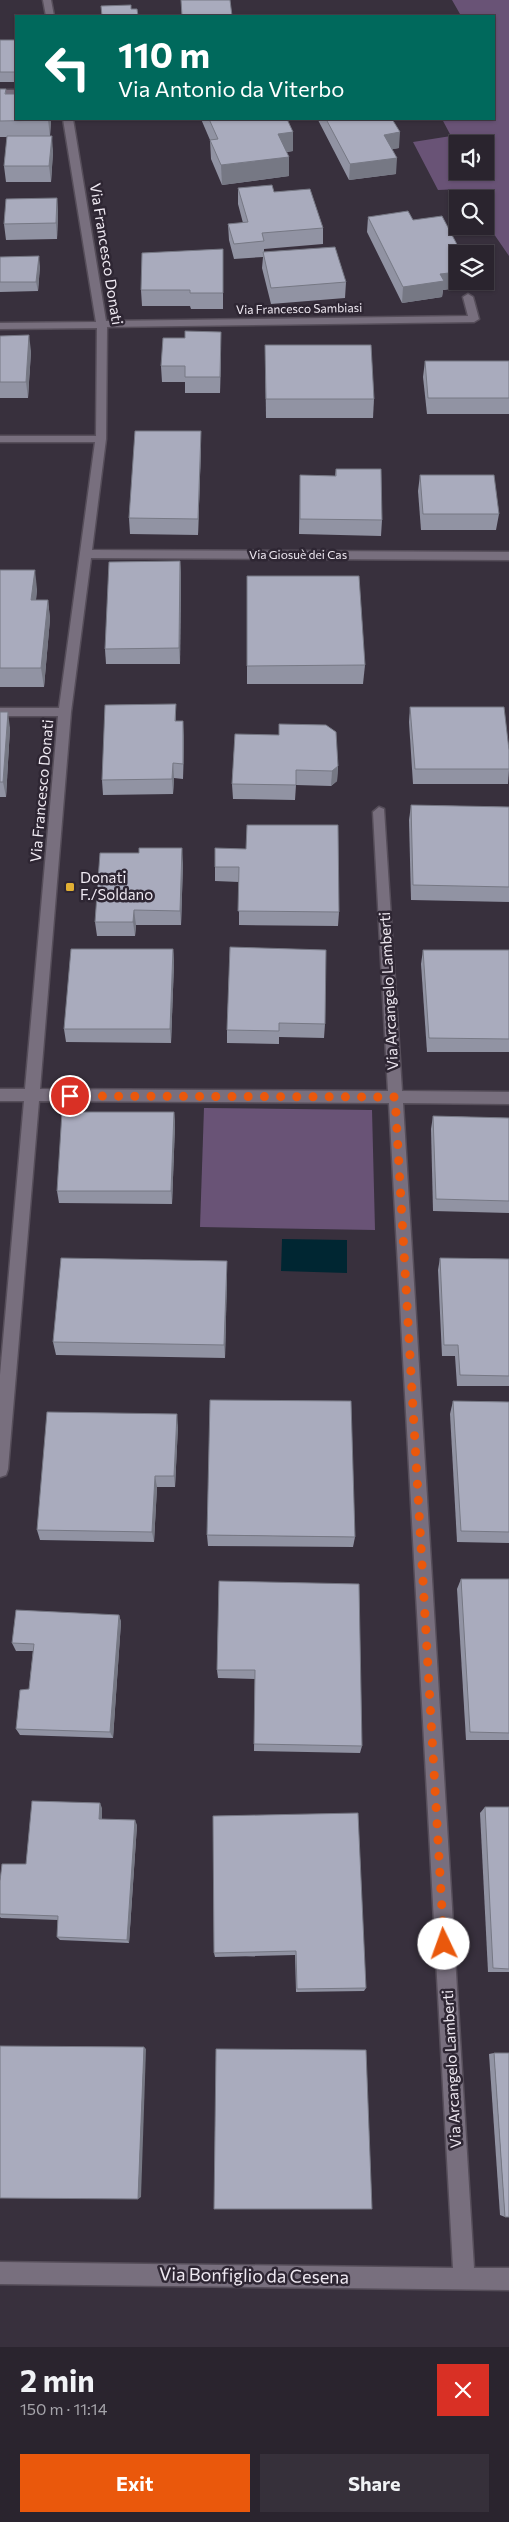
<!DOCTYPE html>
<html lang="en">
<head>
<meta charset="utf-8">
<style>
	body { margin:0; font-family:Commissioner,sans-serif; background:#36303a; color:#f1f3f6; height:100vh; display:flex; flex-direction:column; font-size:19px; white-space:nowrap }
	* { box-sizing:border-box; margin:0 }
	p { font-size:16px; color:#a5a4aa }
	.icon { flex:none; width:28px; height:28px; fill:none; stroke:currentColor; stroke-width:2; stroke-linecap:round; stroke-linejoin:round }
	.map { position:relative; height:2347px; overflow:hidden }
	.drawer { display:flex; flex-direction:column; background:#2a242e; flex:1 }
	.drawer>* { flex:none }
	.hud { position:absolute; left:15px; top:15px; width:480px; height:105px; border-radius:0px; box-shadow:0 1px 4px #0004,0 0 0 1px #46414a; background:#00695c; color:#fff; overflow:hidden }
	.buttons { position:absolute; left:449px; top:135px; display:grid; gap:10px }
	.buttons a { display:grid; place-items:center; width:45px; height:45px; border-radius:0px; background:#2a242e; box-shadow:0 1px 4px #0004,0 0 0 1px #46414a; font-size:25px }
	.pin { position:absolute; display:grid; place-items:center; width:42px; height:42px; color:#fff; margin:-21px; border:2px solid #fff; border-radius:50%; box-shadow:0 1px 5px #0007 }
	.me { position:absolute; width:55px; margin:-28px; rotate:357deg; stroke-linejoin:round; filter:drop-shadow(0 0 4px #0008) }
	.turn { display:flex; align-items:center; gap:18px; height:105px; padding:0 20px; font-size:22px }
	.turn .icon { width:65px; height:65px; stroke-width:2.5 }
	.turn b { display:block; font-size:35px; line-height:42px }
	.round { display:grid; place-items:center; flex:none; width:52px; height:52px; border-radius:0px; background:#36303a }
	.summary { display:flex; align-items:center; justify-content:space-between; height:85px; padding:0 20px }
	h1 { font-size:30px; font-weight:700; line-height:38px }
	.primary-button { display:flex; gap:10px; margin-top:auto; padding:10px 20px }
	.primary-button a { flex:1; height:58px; border-radius:0px; background:#ea580c; color:#fff; font-size:20px; font-weight:700; line-height:58px; text-align:center }
	.primary-button a+a { background:#36303a; color:#f1f3f6 }
	.map>svg:first-child { display:block }
	.green { fill:#695376; fill-rule:evenodd }
	.water { fill:#002632 }
	.lines { fill:none; stroke-linecap:round; stroke-linejoin:round }
	.minor-casing { stroke:#564e5a; stroke-width:3 }
	.minor { fill:#786f7e; fill-rule:evenodd }
	.wall { fill:#9193a3 }
	.shaded-wall { fill:#767884 }
	.building { fill:#a9abbd; stroke:#767884 }
	.route { stroke:#ea580c; stroke-width:9; stroke-dasharray:0 16.2 }
	.poi-dot { fill:#e1af34; stroke:#2e2633; stroke-width:2 }
	.labels { text-anchor:middle; stroke-width:5; stroke-linejoin:round; paint-order:stroke }
	.far-street-label { font-size:12px; fill:#efe9f2; stroke:#2e2633 }
	.street-label { font-size:15px; fill:#efe9f2; stroke:#2e2633 }
	.poi-label { font-size:15px; fill:#efe9f2; stroke:#2e2633; text-anchor:start }
	.near-street-label { font-size:18px; fill:#efe9f2; stroke:#2e2633 }
</style>
</head>
<body>
<div class="map">
<svg width="509" height="2347" viewBox="0 0 509 2347">
	<rect width="100%" height="100%" fill="#38303d"/>
	<g class="green">
		<path d="M452 0H509V256L485 221V199H468L460 189 438 190 413 142 451 136 442 119H494V16H450L460 14ZM458 144H485V171H458Z"/>
		<path d="M204 1108 372 1110 375 1230 200 1227Z"/>
	</g>
	<path class="water" d="M282 1239 347 1240V1273L281 1271Z"/>
	<g class="lines">
		<defs>
			<g id="minor">
				<path d="M43 0H51L54 16H46Z"/>
				<rect x="0" y="90" width="16" height="6"/>
				<path d="M63 119H73L106 321 468 316 463 297 468 294 473 297 479 319 474 322 107 327 106 439 92 550 509 552V560L91 558 71 712 40 1089 388 1091 373 812 379 807 384 809 402 1091 509 1092V1104L403 1103 474 2268H509V2290L0 2284V2262L453 2268 389 1103 39 1101 8 1469 6 1475 0 1477V1375L24 1101H0V1089H25L58 716H0V708H59L95 442H0V436H96L97 328 0 329V323L96 322Z"/>
			</g>
		</defs>
		<use href="#minor" class="minor-casing"/>
		<use href="#minor" class="minor"/>
	</g>
	<g class="wall">
		<rect x="0" y="40" width="16" height="42"/>
		<path d="M0 89H6V94L16 119H51L50 136 53 152 51 182H6L4 166 7 137H0Z"/>
		<path d="M201 119H287L293 151 287 152 289 176 222 185 211 159 210 140Z"/>
		<path d="M318 119H392L399 148 392 149 396 174 349 180 318 120Z"/>
		<path d="M238 188 274 192 323 228V244L264 249V252L346 282 345 298 271 304 262 268 263 257 234 259 229 240 228 224 243 223 238 204Z"/>
		<path d="M57 198 58 214 57 239 6 240 4 224Z"/>
		<path d="M368 217 413 220 458 281H470V286L443 290 442 297 402 303 367 232Z"/>
		<path d="M223 249V309H191L190 306H142L141 290Z"/>
		<path d="M0 257 40 266 38 291 0 292Z"/>
		<path d="M0 336 31 351 28 398H0Z"/>
		<path d="M185 338 221 348 220 393H185V382H162L161 366Z"/>
		<path d="M265 345 374 399 373 418H266Z"/>
		<path d="M425 361H509V414H427L423 377Z"/>
		<path d="M201 447 198 535 130 534 129 518Z"/>
		<path d="M336 469 382 520 381 536 299 534 300 475 335 476Z"/>
		<path d="M420 475 499 514 496 530H421L418 491Z"/>
		<path d="M180 561 181 577 180 664H106L105 649Z"/>
		<path d="M0 570 37 589 36 600H48L50 619 44 687H0Z"/>
		<path d="M247 576 365 665 363 684H247Z"/>
		<path d="M410 707 509 769 508 784H413L409 722Z"/>
		<path d="M0 712 10 728 6 797H0Z"/>
		<path d="M176 721 184 736 183 779 174 778 173 794 103 795 102 780Z"/>
		<path d="M235 734 338 766 337 781 331 786 296 785 295 800 233 799 232 784Z"/>
		<path d="M411 805 509 807V902L411 900 409 820Z"/>
		<path d="M215 848 339 912 338 926 239 925V882L215 881Z"/>
		<path d="M183 863 181 925H136L135 936H97L95 922Z"/>
		<path d="M230 947 325 1024 324 1038 279 1037V1044L227 1043V1030Z"/>
		<path d="M173 949 174 963 171 1043 66 1042 64 1029Z"/>
		<path d="M423 950H509V1052H427L421 964Z"/>
		<path d="M174 1112 175 1125 172 1204 59 1203 57 1191Z"/>
		<path d="M433 1116 509 1118V1213L433 1211 431 1129Z"/>
		<path d="M440 1258 509 1259V1386H457L455 1356H442L438 1270Z"/>
		<path d="M227 1261V1275L225 1358 56 1355 53 1342Z"/>
		<path d="M453 1401 509 1402V1543L457 1542 450 1414Z"/>
		<path d="M178 1426 175 1487H157L154 1542 40 1540 37 1530Z"/>
		<path d="M207 1535 355 1537 353 1547 208 1546Z"/>
		<path d="M461 1579H509V1740H466L457 1589Z"/>
		<path d="M219 1581 362 1746 360 1753 254 1751 255 1679 218 1678 217 1670Z"/>
		<path d="M119 1615 121 1622 113 1738 20 1735 16 1729 29 1689 33 1651H16L12 1643Z"/>
		<path d="M485 1807H509V1972H488L480 1813Z"/>
		<path d="M102 1808V1819L137 1825 129 1943 60 1940 57 1937 58 1920 1 1918 0 1917V1881L26 1864Z"/>
		<path d="M213 1816 366 1988 364 1991 296 1992 295 1955 215 1957 214 1953Z"/>
		<path d="M494 2053 505 2217 500 2215 489 2054Z"/>
	</g>
	<g class="shaded-wall">
		<path d="M48 119H51L50 136 48 120Z"/>
		<path d="M293 132V151L278 153V134Z"/>
		<path d="M400 132 399 148 383 151 384 135Z"/>
		<path d="M52 136 53 152 51 182 49 166Z"/>
		<path d="M289 157V176L222 185 221 165Z"/>
		<path d="M397 158 396 174 349 180 350 164Z"/>
		<path d="M57 198 58 214 57 239 56 223Z"/>
		<path d="M39 256 40 266 38 291 36 282Z"/>
		<path d="M458 272V281H470V286L443 290 442 297 402 303 403 287 440 274Z"/>
		<path d="M221 332V348L220 393V377Z"/>
		<path d="M29 335 31 351 28 398 26 382Z"/>
		<path d="M201 431V447L198 535V519Z"/>
		<path d="M180 561 181 577 180 664 179 648Z"/>
		<path d="M35 570 37 589 34 619 31 600Z"/>
		<path d="M48 600 50 619 44 687 41 668Z"/>
		<path d="M176 704V736L175 721Z"/>
		<path d="M8 712 10 728 6 797 3 782Z"/>
		<path d="M183 721 184 736 183 779Z"/>
		<path d="M173 763 174 778 173 794 172 779Z"/>
		<path d="M338 766 337 781 331 786 332 771Z"/>
		<path d="M182 848 183 863 181 925 180 911Z"/>
		<path d="M134 910 136 925 135 936 133 922Z"/>
		<path d="M173 949 174 963 171 1043 170 1029Z"/>
		<path d="M174 1112 175 1125 172 1204 171 1191Z"/>
		<path d="M227 1261V1275L225 1358 224 1345Z"/>
		<path d="M177 1414 178 1426 175 1487 174 1476Z"/>
		<path d="M155 1476 157 1487 154 1542 152 1532Z"/>
		<path d="M119 1615 121 1622 113 1738 110 1732Z"/>
		<path d="M100 1803 102 1808V1824L99 1819Z"/>
		<path d="M135 1820 137 1825 129 1943 127 1940Z"/>
		<path d="M144 2047 146 2049 141 2197 138 2199Z"/>
	</g>
	<g class="building">
		<path d="M181 0H230L232 16H182Z"/>
		<path d="M131 5V9H137L138 16H102L101 6Z"/>
		<rect x="0" y="40" width="16" height="32"/>
		<path d="M0 89H6L5 94H16V119H48V120L0 121Z"/>
		<path d="M209 119H287L293 132 278 134 289 157 221 165 210 140 218 139Z"/>
		<path d="M326 119H392L400 132 384 135 397 158 350 164Z"/>
		<path d="M7 136H52L49 166H4Z"/>
		<path d="M272 185 274 192 310 189 323 228 262 233 264 241 234 244 228 224 248 222 238 188Z"/>
		<path d="M57 198 56 223 4 224 6 199Z"/>
		<path d="M408 211 413 220 442 216 462 254H458V272L440 274 444 281 403 287 368 217Z"/>
		<path d="M335 247 346 282 271 288 263 252Z"/>
		<path d="M223 249V293H190V290H141L142 253Z"/>
		<path d="M39 256 36 282H0V257Z"/>
		<path d="M185 331 221 332 220 377H185V366H161L163 338H185Z"/>
		<path d="M29 335 26 382H0V336Z"/>
		<path d="M265 345H371L374 399H266Z"/>
		<path d="M425 361H509V398H428Z"/>
		<path d="M135 431H201L198 519 129 518Z"/>
		<path d="M336 469H381L382 520 300 519V475L336 476Z"/>
		<path d="M420 475H494L499 514H423Z"/>
		<path d="M180 561 179 648 105 649 109 562Z"/>
		<path d="M0 570H35L31 600H48L41 668H0Z"/>
		<path d="M247 576H359L365 665 247 666Z"/>
		<path d="M176 704 175 721H183V764L173 763 172 779 102 780 105 705Z"/>
		<path d="M410 707H504L509 750V769H415Z"/>
		<path d="M0 712H8L3 782H0Z"/>
		<path d="M279 724 326 725 336 732 338 766 332 771 296 770V785L232 784 235 734 279 735Z"/>
		<path d="M411 805 509 807V887L413 885Z"/>
		<path d="M247 825H338L339 912 238 911 239 867H215V848L246 849Z"/>
		<path d="M139 848H182L180 911 134 910 133 922H95L100 853H139Z"/>
		<path d="M230 947 326 950 325 1024 279 1023V1031L227 1030Z"/>
		<path d="M71 949H173L170 1029H64Z"/>
		<path d="M423 950H509V1039L429 1038Z"/>
		<path d="M62 1112H174L171 1191H57Z"/>
		<path d="M433 1116 509 1118V1201L436 1199Z"/>
		<path d="M61 1258 227 1261 224 1345 53 1342Z"/>
		<path d="M440 1258 509 1259V1376L460 1375 458 1345H444Z"/>
		<path d="M210 1400 351 1401 355 1537 207 1535Z"/>
		<path d="M453 1401 509 1402V1532L461 1531Z"/>
		<path d="M47 1412 177 1414 174 1476H155L152 1532 37 1530Z"/>
		<path d="M461 1579H509V1733L470 1732Z"/>
		<path d="M219 1581 359 1584 362 1746 254 1744 255 1670H217Z"/>
		<path d="M16 1610 119 1615 110 1732 16 1729 20 1690 29 1689 34 1644 12 1643Z"/>
		<path d="M32 1801 100 1803 99 1819 135 1820 127 1940 57 1937 58 1916 0 1914V1881L2 1864H26Z"/>
		<path d="M485 1807H509V1969L493 1968Z"/>
		<path d="M358 1813 366 1988 297 1989 296 1951 214 1953 213 1816Z"/>
		<path d="M0 2046 144 2047 138 2199 0 2198Z"/>
		<path d="M216 2049 366 2050 372 2209H214Z"/>
		<path d="M494 2053H509V2217H505Z"/>
	</g>
	<g class="lines">
		<path class="route" d="M70 1096 395 1097 444 1944"/>
	</g>
	<rect class="poi-dot" x="65" y="882" width="10" height="10" rx="2.5"/>
	<g class="labels">
		<g class="far-street-label">
			<text transform="translate(299 309) rotate(-1)" y="4">Via Francesco Sambiasi</text>
			<text x="298" y="559">Via Giosuè dei Cas</text>
		</g>
		<g class="street-label">
			<text transform="translate(106 254) rotate(81)" y="5">Via Francesco Donati</text>
			<text transform="translate(42 791) rotate(-85)" y="5">Via Francesco Donati</text>
			<text transform="translate(389 991) rotate(-93)" y="5">Via Arcangelo Lamberti</text>
			<text transform="translate(452 2069) rotate(-93)" y="5">Via Arcangelo Lamberti</text>
		</g>
		<g class="poi-label">
			<text x="80" y="883">Donati<tspan x="80" dy="17">F./Soldano</tspan></text>
		</g>
		<g class="near-street-label">
			<text transform="translate(254 2276) rotate(1)" y="6">Via Bonfiglio da Cesena</text>
		</g>
	</g>
</svg>
<div class="buttons">
<a><svg class="icon" aria-label="sound" viewBox="0 0 24 24"><path d="M4 9h4l5-4v14l-5-4H4zM17 9q2 3 0 6"/></svg></a>
<a><svg class="icon" aria-label="search" viewBox="0 0 24 24"><circle cx="10" cy="10" r="6"/><path d="M15 15l6 6"/></svg></a>
<a><svg class="icon" aria-label="layers" viewBox="0 0 24 24"><path d="M12 4l9 5-9 5-9-5zM3 14l9 5 9-5"/></svg></a>
</div>
<div class="pin" style="left:70px;top:1096px;background:#d93025"><svg class="icon" aria-label="arrive" viewBox="0 0 24 24"><path d="M6 21V4h12l-3 4 3 4H6"/></svg></div>
<svg class="me" style="left:444px;top:1944px" viewBox="-20 -20 40 40"><circle r="19" fill="#fff"/><path d="M0-13L10 11 0 6-10 11z" fill="#ea580c"/></svg>
<div class="hud">
<div class="turn"><svg class="icon" aria-label="left" viewBox="0 0 24 24"><path d="M17 20v-9H6M10 6l-5 5 5 5"/></svg><div><b>110 m</b>Via Antonio da Viterbo</div></div>
</div>
</div>
<section class="drawer">
<div class="summary"><div><h1>2 min</h1><p>150 m · 11:14</p></div><a class="round" style="background:#d93025;color:#fff"><svg class="icon" aria-label="close" viewBox="0 0 24 24"><path d="M6 6l12 12M18 6L6 18"/></svg></a></div>
<div class="primary-button"><a>Exit</a><a>Share</a></div>
</section>
</body>
</html>
